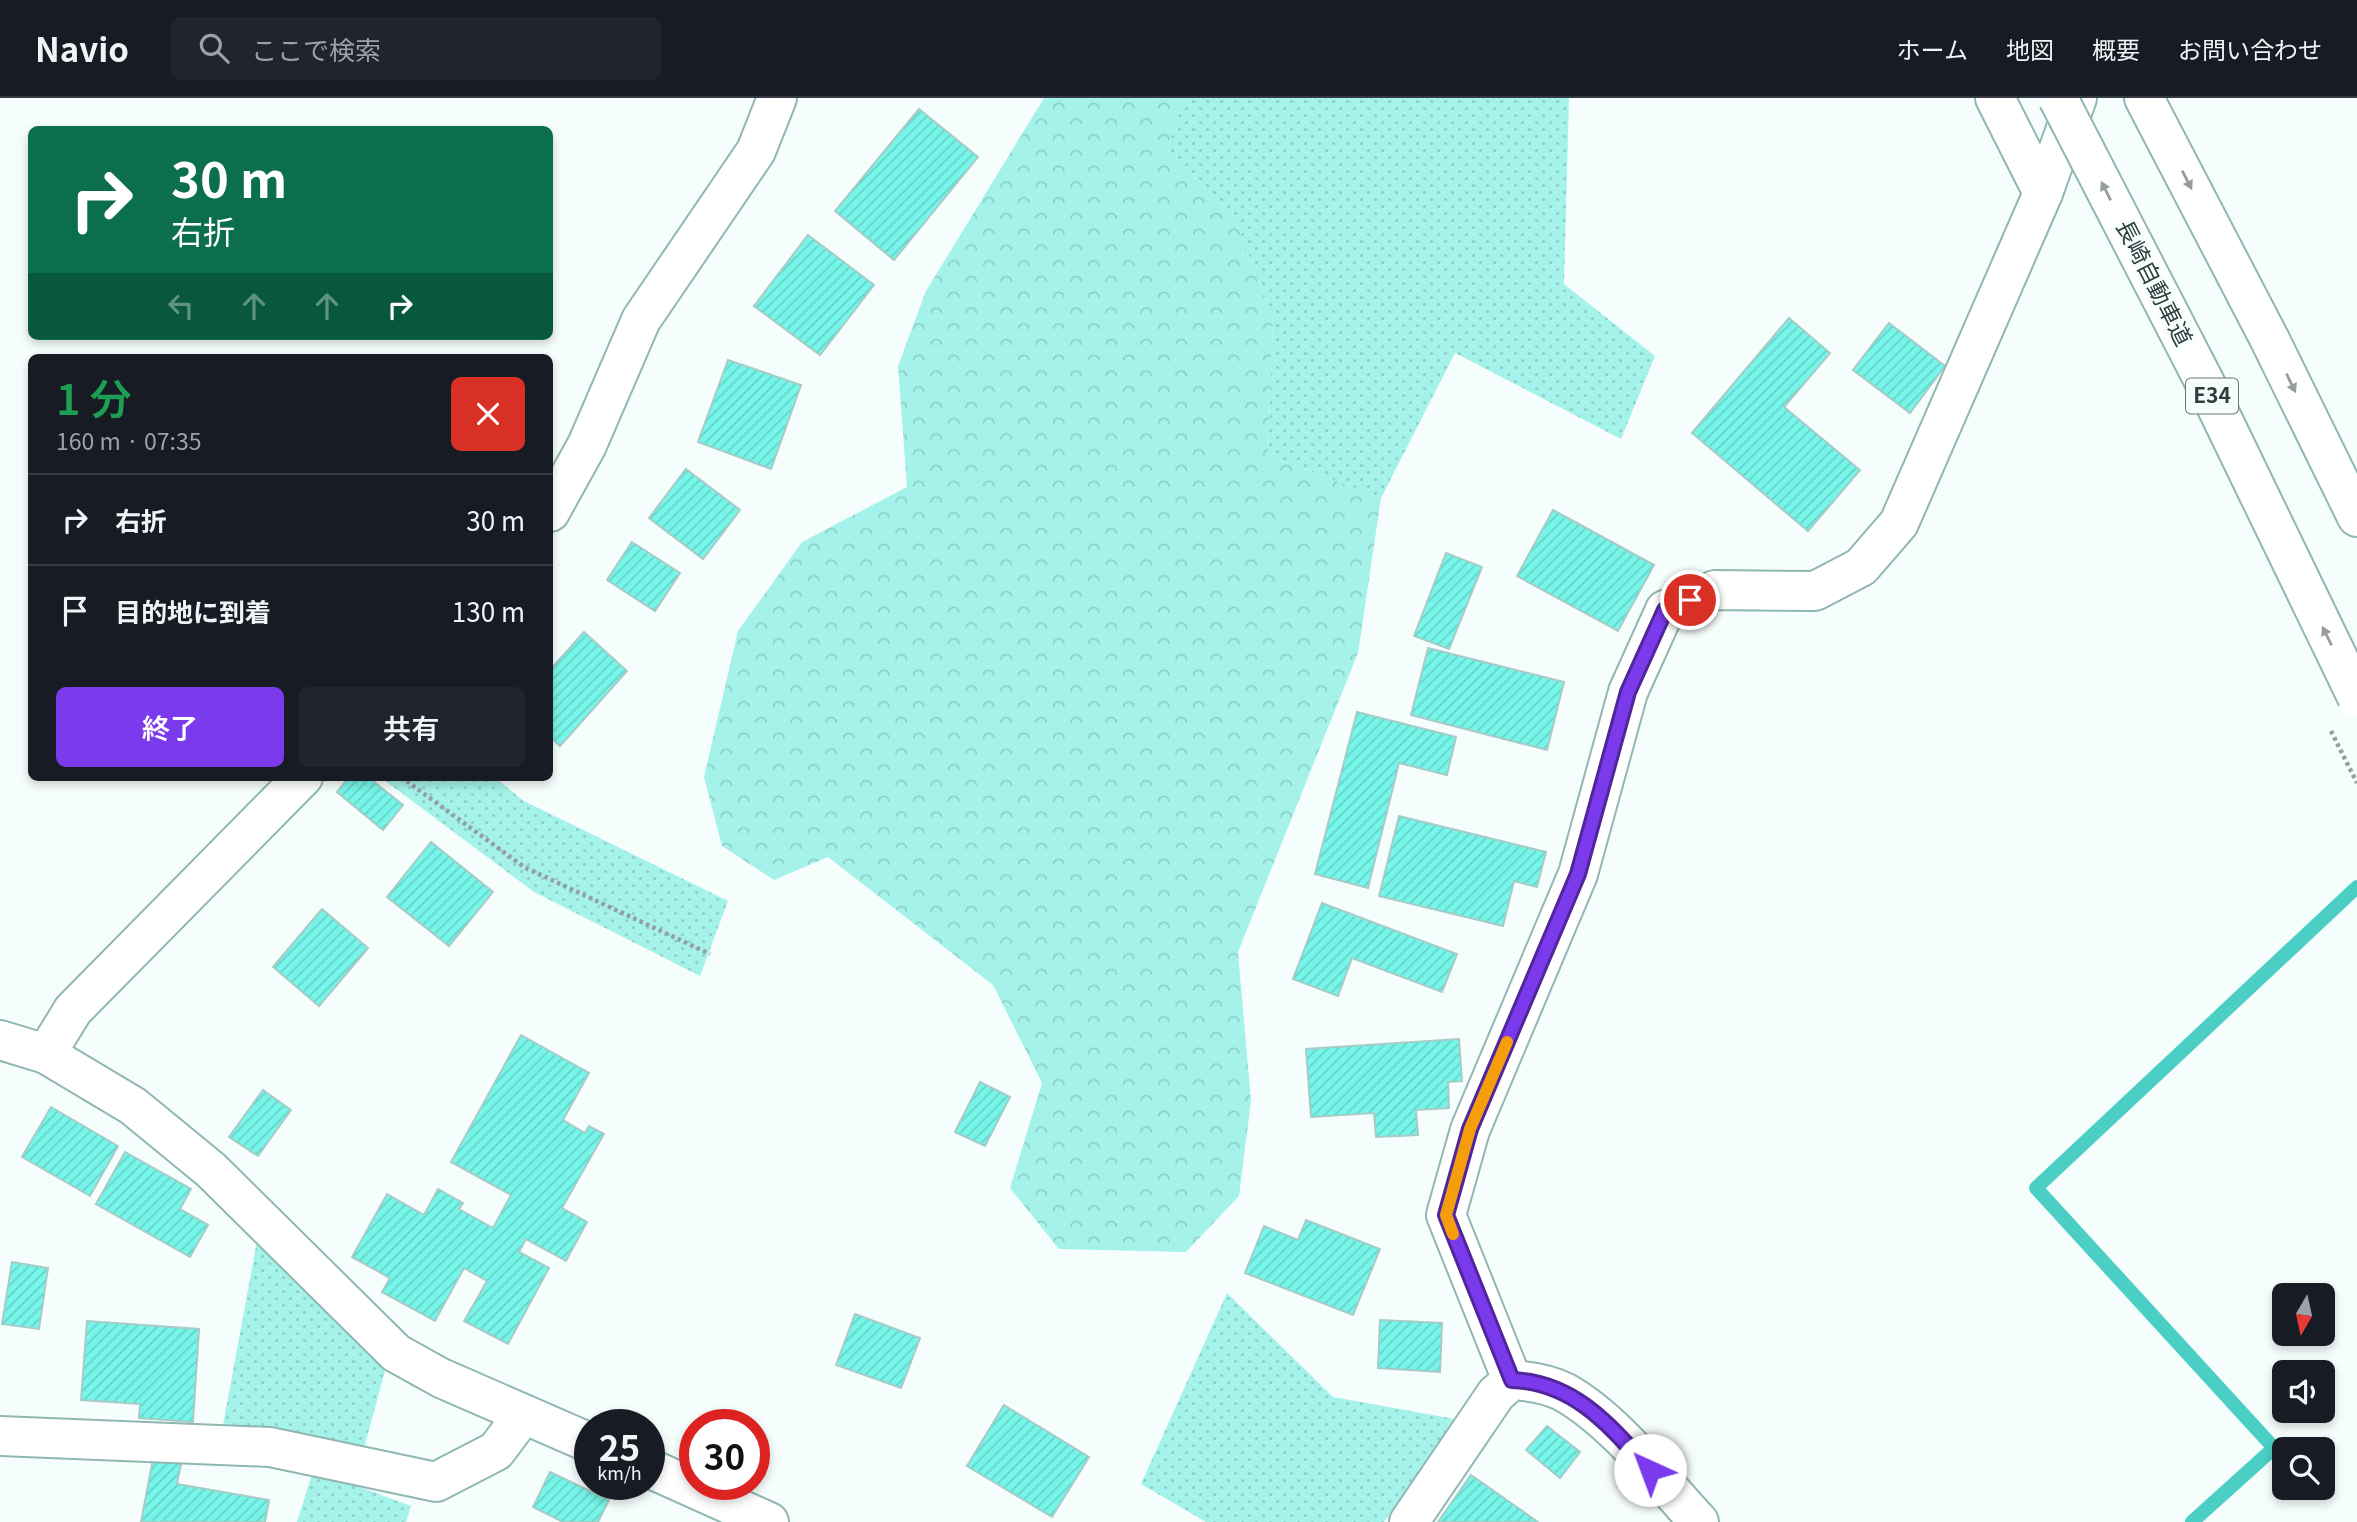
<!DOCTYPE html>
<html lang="ja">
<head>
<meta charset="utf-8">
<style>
	body { margin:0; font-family:Georgia,"Noto Sans JP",serif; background:#20242c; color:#f1f3f6; height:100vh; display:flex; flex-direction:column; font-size:26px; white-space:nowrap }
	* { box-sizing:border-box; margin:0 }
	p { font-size:23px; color:#9ea1a6 }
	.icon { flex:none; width:38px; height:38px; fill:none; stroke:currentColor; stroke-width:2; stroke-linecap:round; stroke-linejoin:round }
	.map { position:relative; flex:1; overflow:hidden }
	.drawer { position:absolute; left:28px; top:256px; width:525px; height:427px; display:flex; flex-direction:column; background:#171b24; border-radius:10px; box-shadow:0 4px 10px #0003 }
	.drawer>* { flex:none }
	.banner { position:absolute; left:28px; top:28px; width:525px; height:214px; border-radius:10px; box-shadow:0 4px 10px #0003; background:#0b6e4f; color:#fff; overflow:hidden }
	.needle { width:46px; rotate:189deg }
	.buttons { position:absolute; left:2272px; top:1185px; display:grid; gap:14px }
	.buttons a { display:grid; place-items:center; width:63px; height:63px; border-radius:10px; background:#171b24; box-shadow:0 4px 10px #0003; font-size:35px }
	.speed { position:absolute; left:574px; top:1311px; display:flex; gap:14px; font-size:35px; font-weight:700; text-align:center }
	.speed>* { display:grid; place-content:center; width:91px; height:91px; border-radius:50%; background:#171b24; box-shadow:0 4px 10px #0003; line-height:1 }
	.speed small { font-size:18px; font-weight:400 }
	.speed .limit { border:10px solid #d22; background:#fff; color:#111 }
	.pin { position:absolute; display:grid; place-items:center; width:60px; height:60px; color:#fff; margin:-30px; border:4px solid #fff; border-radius:50%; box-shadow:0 2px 7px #0007 }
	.me { position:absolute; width:77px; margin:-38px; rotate:317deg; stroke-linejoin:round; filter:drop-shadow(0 0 5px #0008) }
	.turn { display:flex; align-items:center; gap:24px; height:147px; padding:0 28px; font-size:32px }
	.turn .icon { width:91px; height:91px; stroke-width:2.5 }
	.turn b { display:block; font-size:49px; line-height:60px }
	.lanes { display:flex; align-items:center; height:66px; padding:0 28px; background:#0003; justify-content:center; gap:35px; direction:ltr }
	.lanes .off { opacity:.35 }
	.round { display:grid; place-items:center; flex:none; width:74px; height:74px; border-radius:10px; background:#20242c }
	.headline { display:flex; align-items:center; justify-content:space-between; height:119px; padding:0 28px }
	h1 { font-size:42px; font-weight:600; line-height:52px; color:#1e9e55 }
	.action { display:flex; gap:14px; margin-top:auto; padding:14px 28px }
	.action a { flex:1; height:80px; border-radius:10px; background:#7c3aed; color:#fff; font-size:28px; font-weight:600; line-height:80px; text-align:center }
	.action a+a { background:#20242c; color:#f1f3f6 }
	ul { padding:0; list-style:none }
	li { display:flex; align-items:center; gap:21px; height:91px; padding:0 28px; border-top:2px solid #363941 }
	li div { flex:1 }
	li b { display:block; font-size:26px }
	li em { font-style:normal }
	header { display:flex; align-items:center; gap:42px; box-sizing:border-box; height:98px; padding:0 35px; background:#171b24; border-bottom:2px solid #363941 }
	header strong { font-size:33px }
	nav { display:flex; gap:38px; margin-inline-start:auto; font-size:24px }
	.search { width:490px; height:63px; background:#20242c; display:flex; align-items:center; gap:18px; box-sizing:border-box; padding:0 24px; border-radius:10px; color:#9ea1a6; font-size:26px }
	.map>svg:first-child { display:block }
	.forest { fill:url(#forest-crowns) }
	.garden { fill:url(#garden-dots) }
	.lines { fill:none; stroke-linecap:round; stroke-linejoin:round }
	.stream { stroke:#4bcfc4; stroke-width:14 }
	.building { fill:url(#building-hatch); stroke:#a5ccc7; stroke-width:2 }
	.minor-casing { stroke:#90b7b2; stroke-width:42 }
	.highway-casing { stroke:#90b7b2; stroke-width:42 }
	.path { stroke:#94a09e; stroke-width:4.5; stroke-dasharray:3.5 3.5; stroke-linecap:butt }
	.minor { stroke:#fff; stroke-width:38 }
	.highway { stroke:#fff; stroke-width:38 }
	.highway-bridge-casing { stroke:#90b7b2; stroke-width:42; stroke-linecap:butt }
	.highway-bridge { stroke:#fff; stroke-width:38 }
	.oneway { fill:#969e9d }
	.route-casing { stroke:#51269a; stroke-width:18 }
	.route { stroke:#7c3aed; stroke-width:12 }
	.slow { stroke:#f59e0b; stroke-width:12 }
	.labels { text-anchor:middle; stroke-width:7; stroke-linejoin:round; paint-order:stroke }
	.shield { fill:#f6fefd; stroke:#697775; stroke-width:2 }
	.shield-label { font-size:21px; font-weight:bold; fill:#2d3d3b }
	.street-label { font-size:23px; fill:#2d3d3b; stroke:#f6fefd }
</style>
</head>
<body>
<header>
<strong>Navio</strong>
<div class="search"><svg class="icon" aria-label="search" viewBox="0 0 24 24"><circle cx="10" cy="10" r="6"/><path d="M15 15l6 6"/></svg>ここで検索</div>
<nav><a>ホーム</a><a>地図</a><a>概要</a><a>お問い合わせ</a></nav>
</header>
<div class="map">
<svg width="2357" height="1424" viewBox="0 0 2357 1424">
	<defs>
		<pattern id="forest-crowns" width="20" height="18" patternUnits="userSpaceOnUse" patternTransform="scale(1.75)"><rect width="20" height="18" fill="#a4f2e9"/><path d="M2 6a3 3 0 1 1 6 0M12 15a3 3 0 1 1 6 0" fill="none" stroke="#8ed0c9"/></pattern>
		<pattern id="garden-dots" width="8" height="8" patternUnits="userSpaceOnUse" patternTransform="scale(1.75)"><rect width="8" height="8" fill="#a4f2e9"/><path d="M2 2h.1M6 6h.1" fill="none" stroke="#8ed0c9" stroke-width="1.8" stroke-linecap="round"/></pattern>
		<pattern id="building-hatch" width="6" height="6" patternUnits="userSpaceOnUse" patternTransform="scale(1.75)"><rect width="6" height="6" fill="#76f5e9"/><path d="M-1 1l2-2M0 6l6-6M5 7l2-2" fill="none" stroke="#66d3c9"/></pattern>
	</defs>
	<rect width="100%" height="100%" fill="#f6fefd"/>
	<path class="forest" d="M1044 0H1184L1167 52 1234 118 1273 221 1268 357 1381 400 1358 555 1238 854 1251 1003 1239 1098 1186 1154 1059 1151 1010 1090 1042 985 993 887 828 759 774 782 722 748 704 679 738 533 802 444 907 389 898 268 926 193Z"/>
	<g class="garden">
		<path d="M1184 0H1569L1564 186 1655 258 1621 341 1455 255 1381 400 1268 357 1273 221 1234 118 1167 52Z"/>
		<path d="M380 679H494L524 703 728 803 700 878 534 794Z"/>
		<path d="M257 1143 385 1273 354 1387 411 1408 406 1424H297L323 1341 223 1327Z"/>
		<path d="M1227 1195 1333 1299 1455 1321 1384 1424H1206L1141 1386Z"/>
	</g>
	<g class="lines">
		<path class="stream" d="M2192 1424 2274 1350 2036 1090 2357 789"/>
	</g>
	<g class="building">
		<path d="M919 11 978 59 894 162 835 113Z"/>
		<path d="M808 137 874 187 820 257 754 208Z"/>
		<path d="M1789 220 1830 255 1784 309 1860 372 1808 433 1692 335Z"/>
		<path d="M1889 225 1945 268 1910 315 1853 272Z"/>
		<path d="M728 262 801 287 771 371 698 344Z"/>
		<path d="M686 371 740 412 703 461 649 420Z"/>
		<path d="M1553 412 1654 467 1618 533 1517 478Z"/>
		<path d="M632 444 680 475 655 513 607 482Z"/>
		<path d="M1446 455 1482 469 1449 551 1414 538Z"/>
		<path d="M584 534 627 573 560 648 550 639V572Z"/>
		<path d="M1428 550 1564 584 1547 652 1411 617Z"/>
		<path d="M1357 614 1456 639 1447 677 1399 665 1368 790 1315 776Z"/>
		<path d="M349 679H368L403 707 383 732 337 694Z"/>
		<path d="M1399 718 1546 754 1537 789 1514 783 1503 828 1379 798Z"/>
		<path d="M431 744 493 794 449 848 387 799Z"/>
		<path d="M1322 805 1457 856 1442 894 1352 860 1338 898 1293 881Z"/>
		<path d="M322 811 368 850 319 908 273 869Z"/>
		<path d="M521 937 589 975 563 1022 585 1035 589 1028 604 1036 562 1110 587 1124 566 1163 526 1141 519 1154 549 1170 508 1246 464 1223 487 1183 464 1170 435 1223 382 1194 390 1180 352 1159 387 1096 424 1117 438 1091 463 1105 459 1111 493 1130 511 1097 451 1064Z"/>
		<path d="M1459 941 1462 983 1448 984 1449 1010 1416 1012 1418 1037 1376 1039 1374 1015 1311 1019 1306 951Z"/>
		<path d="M980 984 1010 999 985 1048 955 1034Z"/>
		<path d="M263 992 291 1012 258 1058 229 1039Z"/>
		<path d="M51 1009 118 1048 90 1098 22 1059Z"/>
		<path d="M125 1054 191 1091 180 1111 208 1127 190 1159 96 1106Z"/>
		<path d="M1306 1122 1380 1151 1353 1217 1245 1175 1264 1128 1298 1142Z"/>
		<path d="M12 1164 48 1170 39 1231 2 1226Z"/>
		<path d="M855 1216 920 1240 901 1290 836 1267Z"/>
		<path d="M1380 1222 1442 1225 1440 1274 1378 1270Z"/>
		<path d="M87 1223 199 1231 193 1324 139 1320 140 1306 81 1302Z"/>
		<path d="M1004 1307 1089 1359 1052 1419 967 1368Z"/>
		<path d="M1547 1328 1580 1354 1560 1380 1526 1352Z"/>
		<path d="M153 1361 181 1366 177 1386 269 1402 265 1424H141Z"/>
		<path d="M550 1374 609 1402 598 1424H563L533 1409Z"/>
		<path d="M1471 1377 1538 1424H1438Z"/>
	</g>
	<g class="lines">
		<defs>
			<g id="minor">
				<path d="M1995 0 2043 95"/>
				<path d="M550 414 587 347 641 222 756 53 777 0"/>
				<path d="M0 942 46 956 133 1008 211 1072 396 1255 441 1280 590 1345"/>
				<path d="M46 956 73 912 303 679"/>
				<path d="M1512 1282 1446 1117 1470 1032 1578 776 1628 594 1665 512 1715 492 1815 493 1861 469 1899 425 2043 95 2077 0"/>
				<path d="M0 1338 270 1349 436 1384 496 1353 523 1317"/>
				<path d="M649 1370 769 1424"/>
				<path d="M1409 1424 1496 1296 1512 1282C1529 1283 1548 1286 1564 1294 1613 1321 1660 1382 1699 1424"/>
			</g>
			<path id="highway" d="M2144 0 2270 242 2357 419"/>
		</defs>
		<use href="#minor" class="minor-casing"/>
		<use href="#highway" class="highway-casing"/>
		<g class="path">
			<path d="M2331 633 2357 685"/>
			<path d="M401 679 524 769 710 856"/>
		</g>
		<use href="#minor" class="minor"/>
		<use href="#highway" class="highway"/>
		<defs>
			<path id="highway-bridge" d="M2058 0 2204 283 2357 599"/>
		</defs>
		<use href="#highway-bridge" class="highway-bridge-casing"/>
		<use href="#highway-bridge" class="highway-bridge"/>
	</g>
	<defs><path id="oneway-solid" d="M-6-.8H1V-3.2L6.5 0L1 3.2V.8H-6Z" transform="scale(1.75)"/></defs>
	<g class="oneway">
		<use href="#oneway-solid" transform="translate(2187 82) rotate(63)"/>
		<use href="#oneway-solid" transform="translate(2106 93) rotate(-117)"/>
		<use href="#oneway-solid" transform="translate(2291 285) rotate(64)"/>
		<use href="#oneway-solid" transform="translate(2327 538) rotate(-116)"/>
	</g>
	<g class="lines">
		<defs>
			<path id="route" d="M1650 1372C1611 1329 1575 1284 1512 1282L1446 1117 1470 1031 1578 776 1628 594 1665 512 1690 502"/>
		</defs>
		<use href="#route" class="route-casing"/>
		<use href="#route" class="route"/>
		<path class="slow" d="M1453 1136 1446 1117 1470 1031 1507 944"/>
	</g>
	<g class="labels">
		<rect class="shield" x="2186" y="280.5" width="52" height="35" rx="5"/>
		<g class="shield-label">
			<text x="2212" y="305">E34</text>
		</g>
		<g class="street-label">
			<text transform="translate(2154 185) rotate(63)" y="8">長崎自動車道</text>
		</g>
	</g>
</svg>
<div class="buttons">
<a><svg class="needle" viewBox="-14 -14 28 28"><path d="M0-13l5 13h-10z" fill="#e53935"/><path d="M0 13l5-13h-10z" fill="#9ea1a6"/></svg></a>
<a><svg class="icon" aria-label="sound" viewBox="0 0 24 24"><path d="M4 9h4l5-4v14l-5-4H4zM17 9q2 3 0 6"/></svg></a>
<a><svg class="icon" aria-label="search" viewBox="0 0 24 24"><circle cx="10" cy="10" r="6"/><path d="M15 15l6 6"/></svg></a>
</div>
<div class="speed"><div>25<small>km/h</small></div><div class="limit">30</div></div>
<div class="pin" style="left:1690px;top:502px;background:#d93025"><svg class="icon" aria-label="arrive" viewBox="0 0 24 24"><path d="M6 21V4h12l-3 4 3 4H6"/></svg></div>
<svg class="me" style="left:1650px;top:1372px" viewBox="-20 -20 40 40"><circle r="19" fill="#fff"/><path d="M0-13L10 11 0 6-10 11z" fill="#7c3aed"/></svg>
<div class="banner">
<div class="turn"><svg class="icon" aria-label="right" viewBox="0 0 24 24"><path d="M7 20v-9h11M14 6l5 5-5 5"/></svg><div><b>30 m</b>右折</div></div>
<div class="lanes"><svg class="icon off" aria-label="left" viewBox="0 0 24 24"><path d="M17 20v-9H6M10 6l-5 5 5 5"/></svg><svg class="icon off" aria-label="ahead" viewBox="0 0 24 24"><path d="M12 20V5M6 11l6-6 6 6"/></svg><svg class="icon off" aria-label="ahead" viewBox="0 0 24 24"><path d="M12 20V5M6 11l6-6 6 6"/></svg><svg class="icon" aria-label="right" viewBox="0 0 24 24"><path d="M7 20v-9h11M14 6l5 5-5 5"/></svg></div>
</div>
<section class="drawer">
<div class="headline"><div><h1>1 分</h1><p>160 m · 07:35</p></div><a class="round" style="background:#d93025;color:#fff"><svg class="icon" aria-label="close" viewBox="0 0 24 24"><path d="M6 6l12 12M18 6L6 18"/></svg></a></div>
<ul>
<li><svg class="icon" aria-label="right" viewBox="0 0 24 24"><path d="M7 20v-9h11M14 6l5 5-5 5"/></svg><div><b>右折</b></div><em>30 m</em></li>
<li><svg class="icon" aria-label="arrive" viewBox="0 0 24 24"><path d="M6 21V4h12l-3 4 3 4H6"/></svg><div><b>目的地に到着</b></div><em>130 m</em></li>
</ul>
<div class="action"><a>終了</a><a>共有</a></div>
</section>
</div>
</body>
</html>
